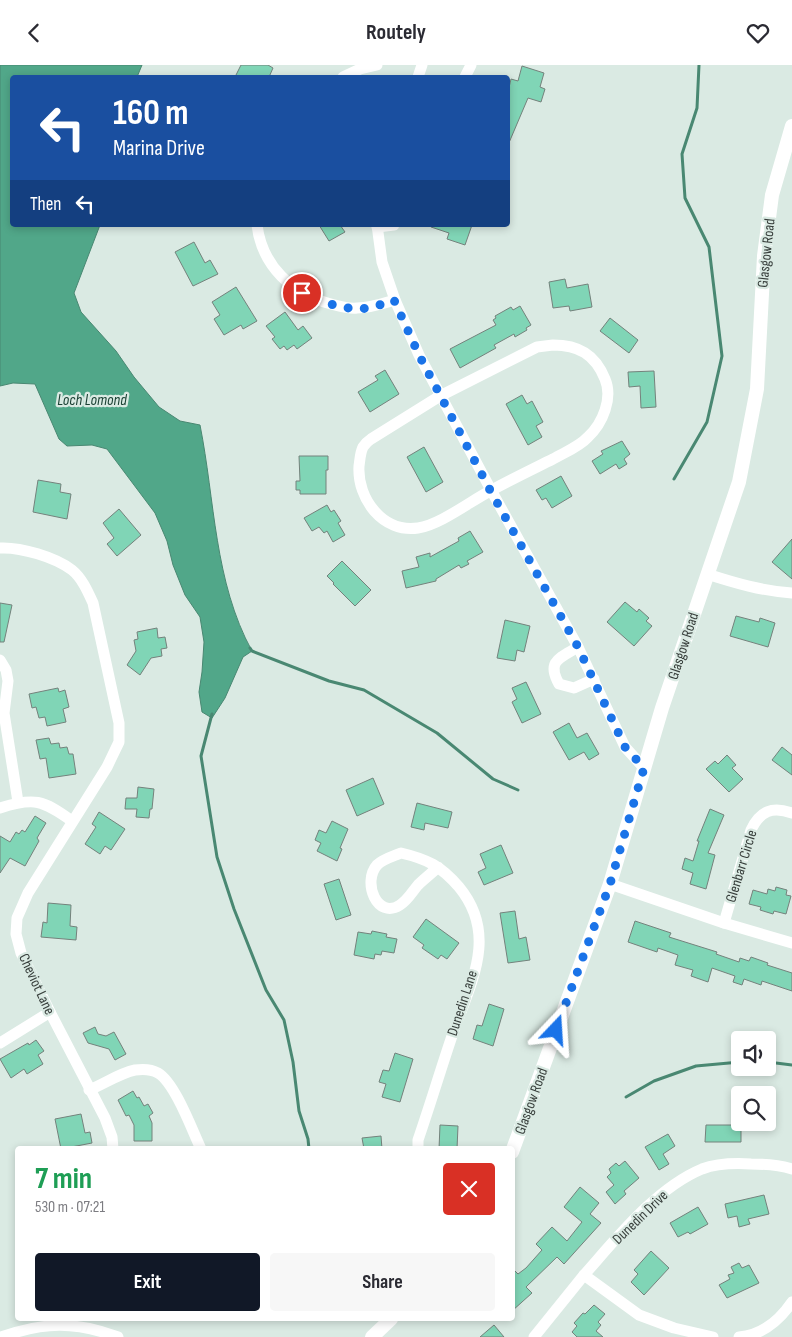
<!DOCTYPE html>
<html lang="en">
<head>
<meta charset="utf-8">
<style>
	body { margin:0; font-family:"Sofia Sans Condensed",sans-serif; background:#f7f7f7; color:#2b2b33; height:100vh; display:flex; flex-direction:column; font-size:19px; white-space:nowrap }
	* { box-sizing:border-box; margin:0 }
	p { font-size:16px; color:#7c7c81 }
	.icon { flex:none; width:28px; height:28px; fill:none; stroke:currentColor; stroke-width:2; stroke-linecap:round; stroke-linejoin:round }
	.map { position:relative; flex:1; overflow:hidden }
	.details { position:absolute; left:15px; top:1081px; width:500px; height:175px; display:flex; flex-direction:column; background:#fff; border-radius:5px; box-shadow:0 2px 8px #0003 }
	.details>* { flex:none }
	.hud { position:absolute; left:10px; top:10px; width:500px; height:152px; border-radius:5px; box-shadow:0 2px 8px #0003; background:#1a4fa0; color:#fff; overflow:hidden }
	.controls { position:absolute; left:731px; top:966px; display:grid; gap:10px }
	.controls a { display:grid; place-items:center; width:45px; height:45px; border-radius:5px; background:#fff; box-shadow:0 2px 8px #0003; font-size:25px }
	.pin { position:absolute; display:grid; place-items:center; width:42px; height:42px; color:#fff; margin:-21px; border:2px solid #fff; border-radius:50%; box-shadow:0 1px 5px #0007 }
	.me { position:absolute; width:55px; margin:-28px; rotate:20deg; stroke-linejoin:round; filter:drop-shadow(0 0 4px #0008) }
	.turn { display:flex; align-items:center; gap:18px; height:105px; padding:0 20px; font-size:22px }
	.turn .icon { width:65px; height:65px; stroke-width:2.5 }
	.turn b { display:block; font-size:35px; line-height:42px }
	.then { display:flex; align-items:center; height:48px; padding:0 20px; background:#0003; gap:10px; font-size:19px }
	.round { display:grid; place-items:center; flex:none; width:52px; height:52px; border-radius:5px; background:#f7f7f7 }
	.summary { display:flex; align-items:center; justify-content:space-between; height:85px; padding:0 20px }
	h1 { font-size:30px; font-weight:700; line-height:38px; color:#1e9e55 }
	.button { display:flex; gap:10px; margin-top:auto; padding:10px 20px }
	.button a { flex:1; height:58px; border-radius:5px; background:#111827; color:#fff; font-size:20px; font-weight:700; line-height:58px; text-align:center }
	.button a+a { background:#f7f7f7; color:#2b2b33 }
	header { display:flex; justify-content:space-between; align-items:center; height:65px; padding:0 20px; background:#fff; font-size:22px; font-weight:700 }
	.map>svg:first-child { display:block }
	.water { fill:#51a789; stroke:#498872 }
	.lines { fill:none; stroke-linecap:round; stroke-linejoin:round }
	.stream { stroke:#498872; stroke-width:3 }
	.building { fill:#80d5b6; stroke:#74827c }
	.minor { stroke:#fff; stroke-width:11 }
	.tertiary { stroke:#fff; stroke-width:14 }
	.route { stroke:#1a73e8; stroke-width:9; stroke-dasharray:0 16.2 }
	.labels { text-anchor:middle; stroke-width:4.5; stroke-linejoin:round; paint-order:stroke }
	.street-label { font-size:15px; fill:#373e3b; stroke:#daeae3 }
	.water-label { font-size:16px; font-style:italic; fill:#1b4134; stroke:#daeae3 }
</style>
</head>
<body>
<header><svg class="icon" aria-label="back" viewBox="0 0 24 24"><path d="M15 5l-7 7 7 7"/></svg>Routely<svg class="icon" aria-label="heart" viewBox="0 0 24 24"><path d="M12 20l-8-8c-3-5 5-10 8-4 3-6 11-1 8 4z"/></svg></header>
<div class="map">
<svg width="792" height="1272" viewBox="0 0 792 1272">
	<rect width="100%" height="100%" fill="#daeae3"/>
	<path class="water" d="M0 0H142L137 12H12V160H100L74 228 81 247 116 286 134 312 159 342 180 356 200 360C215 435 214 517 252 586L243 592 225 633 212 653 202 647 199 627 202 607 204 577 200 552 185 530 173 500 167 476 155 448 107 384 92 380 67 381 59 374 35 319 13 318 0 321Z"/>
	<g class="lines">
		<g class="stream">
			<path d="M674 414 707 357 722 291 709 182 685 133 682 89 697 43 699 0"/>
			<path d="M250 583 252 586 329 616 364 625 437 668 493 714 518 725"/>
			<path d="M212 649 201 691 217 792 234 844 266 925 284 955 293 997 299 1046 308 1074 309 1084"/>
			<path d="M768 997 792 1000"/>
			<path d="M626 1032 654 1016 696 1001 740 997"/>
		</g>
	</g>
	<g class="building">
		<path d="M241 0H268L273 3 269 12H235Z"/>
		<path d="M522 1 544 8 540 22 545 24 541 37 528 33 508 80V27L511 14 518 16Z"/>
		<path d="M319 160H340L345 167 329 176Z"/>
		<path d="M432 160H472L465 180 447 174 449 168 431 162Z"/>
		<path d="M194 177 205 198 210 195 218 209 193 221 175 187Z"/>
		<path d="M565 214 567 223 588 219 592 242 570 246 569 241 553 243 549 217Z"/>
		<path d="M236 222 257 256 243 264 241 260 224 270 214 254 220 250 212 237Z"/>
		<path d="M520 241 531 260 526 263 527 265 515 272 514 269 494 280 496 283 460 303 450 284 496 260 493 255 496 253 495 251 511 242 513 245Z"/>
		<path d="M285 247 298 265 303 261 312 273 297 284 294 280 287 285 284 281 280 284 272 274 275 272 266 261Z"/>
		<path d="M610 253 638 275 629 288 600 266Z"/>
		<path d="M385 305 399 329 370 347 358 327 378 315 375 311Z"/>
		<path d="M654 306 656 342 641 343 640 321 629 322 628 307Z"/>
		<path d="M522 330 527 339 532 336 543 357 536 361 542 372 528 380 506 339Z"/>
		<path d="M622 376 630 389 624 394 627 399 619 404 616 399 600 409 592 396 603 389 601 386Z"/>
		<path d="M424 382 443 417 426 427 407 392Z"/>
		<path d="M299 391H328V405H326V429H300V425H296V416H300Z"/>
		<path d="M561 411 572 431 552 443 546 433 542 435 536 425Z"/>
		<path d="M38 415 61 419 60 427 71 429 67 454 33 447Z"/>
		<path d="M327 440 331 447 334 445 341 456 338 458 345 470 333 477 327 466 324 468 319 462 312 466 304 453Z"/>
		<path d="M119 444 141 470 117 491 107 479 114 473 103 458Z"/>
		<path d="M470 466 483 487 467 496 469 499 461 503 459 500 436 514V516L406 523 402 506 419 502 416 492 430 488V492L459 476 458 473Z"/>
		<path d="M792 474V514L772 497Z"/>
		<path d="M342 496 371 525 355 541 333 519 334 518 327 511Z"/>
		<path d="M625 537 637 547 639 544 649 553 646 556 652 561 634 581 607 557Z"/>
		<path d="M0 538 12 540 4 577H0Z"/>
		<path d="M736 551 759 557 760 553 775 558 768 582 730 571Z"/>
		<path d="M505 555 530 561 524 587 517 585 515 596 497 593Z"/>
		<path d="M157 563 158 573 165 572 167 583 161 584 162 591 151 593 140 610 127 600 136 586 134 575 138 574 137 567Z"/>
		<path d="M526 617 541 649 522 658 512 637 517 634 512 623Z"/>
		<path d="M58 623 59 627 65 625 69 642 63 644 66 657 47 661 45 652 39 653 36 642 32 643 29 629Z"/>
		<path d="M569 658 577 673 587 668 599 689 589 695 584 687 569 695 553 667Z"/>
		<path d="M49 673 51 679 59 678 60 683 67 682 69 689H73L76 709 49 713 46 693 40 694 36 675Z"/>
		<path d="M782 682 792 690V710L772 695Z"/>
		<path d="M727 690 736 700 732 703 743 714 729 727 706 704 715 696 718 699Z"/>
		<path d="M373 713 384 739 357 751 346 725Z"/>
		<path d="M138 722 154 724 152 744H150L149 753 136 752 137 744H125L126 733H137Z"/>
		<path d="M417 738 452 747 448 763 425 758 424 765 411 762Z"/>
		<path d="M710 744 724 750 708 788 715 790 706 824 690 819 693 808 682 804 685 793 693 796 699 776H697Z"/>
		<path d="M99 747 125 764 111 785 105 781 100 789 85 779 96 762 92 759Z"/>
		<path d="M35 751 46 758 37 773 39 776 25 801 10 793 0 808V771L10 777 16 767 19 769 22 765 25 767Z"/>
		<path d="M332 756 348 764 340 783 342 784 337 796 317 786 321 778 315 775 319 765 326 768Z"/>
		<path d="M501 780 513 808 484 820 478 807 486 803 480 789Z"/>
		<path d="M339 814 351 850 336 855 324 819Z"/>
		<path d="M776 822 787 825 786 830 791 831 786 849 774 846 773 849 760 845 761 842 749 839 753 825 767 829 768 824 775 826Z"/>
		<path d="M48 838 71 840 70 861 77 862 76 875 41 872 43 857 47 858Z"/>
		<path d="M515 846 519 874 526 872 530 895 508 898 500 848Z"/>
		<path d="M426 854 459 878 447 894 441 890 438 894 422 883 424 880 413 872Z"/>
		<path d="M635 856 671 868 669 872 717 887 716 889 739 897 740 893 749 896 751 892 768 898 767 900 792 908V926L762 916 761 920 744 914 742 920 733 917 735 911 712 903 708 917 691 911 693 905 675 900 678 890 658 883 657 887 628 877Z"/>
		<path d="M372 866 387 869 386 872 397 874 394 888 382 886 381 890 375 889 374 894 354 890 358 867 371 869Z"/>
		<path d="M489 939 504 944 493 981 473 974 477 960 482 961Z"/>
		<path d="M95 962 98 969 106 971 114 967 126 989 115 995 109 984 88 978 83 968Z"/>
		<path d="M36 975 44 986 38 990 43 999 27 1009 24 1004 11 1013 0 994 28 978 29 980Z"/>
		<path d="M395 988 413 994 400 1037 382 1032 386 1019 379 1017 383 1005 389 1006Z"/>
		<path d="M133 1026 137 1033 139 1032 144 1041 148 1039 153 1048 149 1051 152 1058V1076H134V1060L129 1050 126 1051 118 1035Z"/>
		<path d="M81 1049 85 1068 90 1067 92 1078 61 1084 55 1054Z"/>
		<path d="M440 1060 458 1061 457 1084H439Z"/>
		<path d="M706 1060H741V1077H705Z"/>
		<path d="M668 1069 675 1081 663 1089 669 1099 659 1105 645 1082Z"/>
		<path d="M381 1071 382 1084H364L362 1073Z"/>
		<path d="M625 1096 639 1113 624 1126 626 1129 615 1139 606 1127 614 1120 607 1112 611 1108 609 1104 616 1098 619 1101Z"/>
		<path d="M580 1122 599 1138 590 1149 601 1158 564 1199 557 1192 526 1222 532 1228 512 1246V1203L518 1209 526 1203 542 1185 536 1179 552 1162 567 1176 582 1157 564 1142Z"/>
		<path d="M764 1130 769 1149 748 1154 750 1159 739 1162 737 1151 728 1153 725 1139Z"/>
		<path d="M698 1142 708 1159 690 1169 688 1167 678 1172 670 1158Z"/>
		<path d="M651 1186 669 1203 644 1230 631 1217 638 1209 634 1205Z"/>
		<path d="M739 1198 742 1203 749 1200 759 1218 727 1233 719 1220 730 1214 728 1210 734 1208 731 1202Z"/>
		<path d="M594 1240 605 1249 598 1257 601 1260 596 1266 603 1272H577L572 1267 577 1261 574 1258 583 1248 585 1249Z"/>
		<path d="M494 1260 504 1272H480Z"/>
	</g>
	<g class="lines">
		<g class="minor">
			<path d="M343 12 360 4 377 0"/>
			<path d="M418 12 422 0"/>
			<path d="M465 12 471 0"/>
			<path d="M257 160C262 201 292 229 331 239 339 241 348 244 357 243 370 243 382 239 395 235"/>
			<path d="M377 160 382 197 395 235 419 290 491 425 578 582 625 682 644 703"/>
			<path d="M377 162 394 160"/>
			<path d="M553 280C578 280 595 289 605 314 613 333 603 358 588 372 579 382 565 387 553 394 533 404 512 414 492 425 472 435 440 460 418 463 383 468 357 434 359 401 360 395 360 388 363 382 365 379 368 376 371 374L440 331 537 282Z"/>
			<path d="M0 483C21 482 55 492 72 505 82 513 88 527 93 538L119 658V677L107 702 28 828 17 853 16 869 21 888 50 947 105 1053 112 1072 113 1084"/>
			<path d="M707 509C735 518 762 526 792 528"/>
			<path d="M578 582C560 593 546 596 559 619L574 623 594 614"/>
			<path d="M0 595 6 605 8 616 4 648 18 737"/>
			<path d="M0 743C34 732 43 735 72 756"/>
			<path d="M610 819 724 858 792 878"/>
			<path d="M724 858 751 765C760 746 772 741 792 748"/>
			<path d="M0 978 50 947"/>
			<path d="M89 1025C104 1019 120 1008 135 1005 142 1004 151 1004 158 1008 175 1018 192 1065 201 1084"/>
			<path d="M418 1084V1075C429 1043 439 1010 450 977 467 924 501 873 459 822 441 801 427 794 401 788 394 791 383 794 377 800 362 817 377 855 400 840 408 835 412 827 418 820 424 814 432 808 438 802"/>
			<path d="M1 1272C44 1257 74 1256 118 1272"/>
			<path d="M534 1272 584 1210"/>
			<path d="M713 1272 674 1263 639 1250 584 1210C616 1174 656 1123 702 1104 718 1098 734 1098 751 1099 765 1099 779 1100 792 1104"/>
			<path d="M739 1272C762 1270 779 1256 792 1237"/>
		</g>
		<g class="tertiary">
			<path d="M512 1087 610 819 662 643 739 417 757 324 764 191 772 130 792 61"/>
			<path d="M372 1272 391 1254"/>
		</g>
	</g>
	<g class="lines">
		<path class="route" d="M302 228C322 237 345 246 368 243 377 241 386 238 394 235L419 290 490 425 578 582 625 682 644 703 610 819 556 965"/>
	</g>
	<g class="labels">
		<g class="street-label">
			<text transform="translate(766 188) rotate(-84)" y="5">Glasgow Road</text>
			<text transform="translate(683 581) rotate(-72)" y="5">Glasgow Road</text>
			<text transform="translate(741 801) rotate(-73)" y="5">Glenbarr Circle</text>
			<text transform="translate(37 919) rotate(65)" y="5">Cheviot Lane</text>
			<text transform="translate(462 938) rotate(-72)" y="5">Dunedin Lane</text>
			<text transform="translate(531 1036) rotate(-70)" y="5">Glasgow Road</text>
			<text transform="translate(640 1152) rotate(-44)" y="5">Dunedin Drive</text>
		</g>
		<g class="water-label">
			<text x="92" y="340">Loch Lomond</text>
		</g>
	</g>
</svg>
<div class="controls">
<a><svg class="icon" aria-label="sound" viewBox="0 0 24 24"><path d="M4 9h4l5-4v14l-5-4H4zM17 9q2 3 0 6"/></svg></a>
<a><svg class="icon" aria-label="search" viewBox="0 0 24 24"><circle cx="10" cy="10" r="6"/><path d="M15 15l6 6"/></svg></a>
</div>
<div class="pin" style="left:302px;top:228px;background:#d93025"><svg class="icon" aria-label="arrive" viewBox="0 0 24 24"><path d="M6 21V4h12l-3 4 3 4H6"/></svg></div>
<svg class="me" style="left:556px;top:965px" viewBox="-20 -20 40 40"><path d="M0-17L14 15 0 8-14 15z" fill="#1a73e8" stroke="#fff" stroke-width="4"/></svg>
<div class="hud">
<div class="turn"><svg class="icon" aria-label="left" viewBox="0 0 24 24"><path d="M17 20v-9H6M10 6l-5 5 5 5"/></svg><div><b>160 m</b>Marina Drive</div></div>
<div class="then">Then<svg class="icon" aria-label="left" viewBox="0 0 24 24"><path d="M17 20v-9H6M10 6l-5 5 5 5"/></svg></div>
</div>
<section class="details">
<div class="summary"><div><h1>7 min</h1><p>530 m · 07:21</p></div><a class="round" style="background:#d93025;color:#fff"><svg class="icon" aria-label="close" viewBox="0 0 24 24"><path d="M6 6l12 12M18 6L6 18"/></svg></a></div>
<div class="button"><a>Exit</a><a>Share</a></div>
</section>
</div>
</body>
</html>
